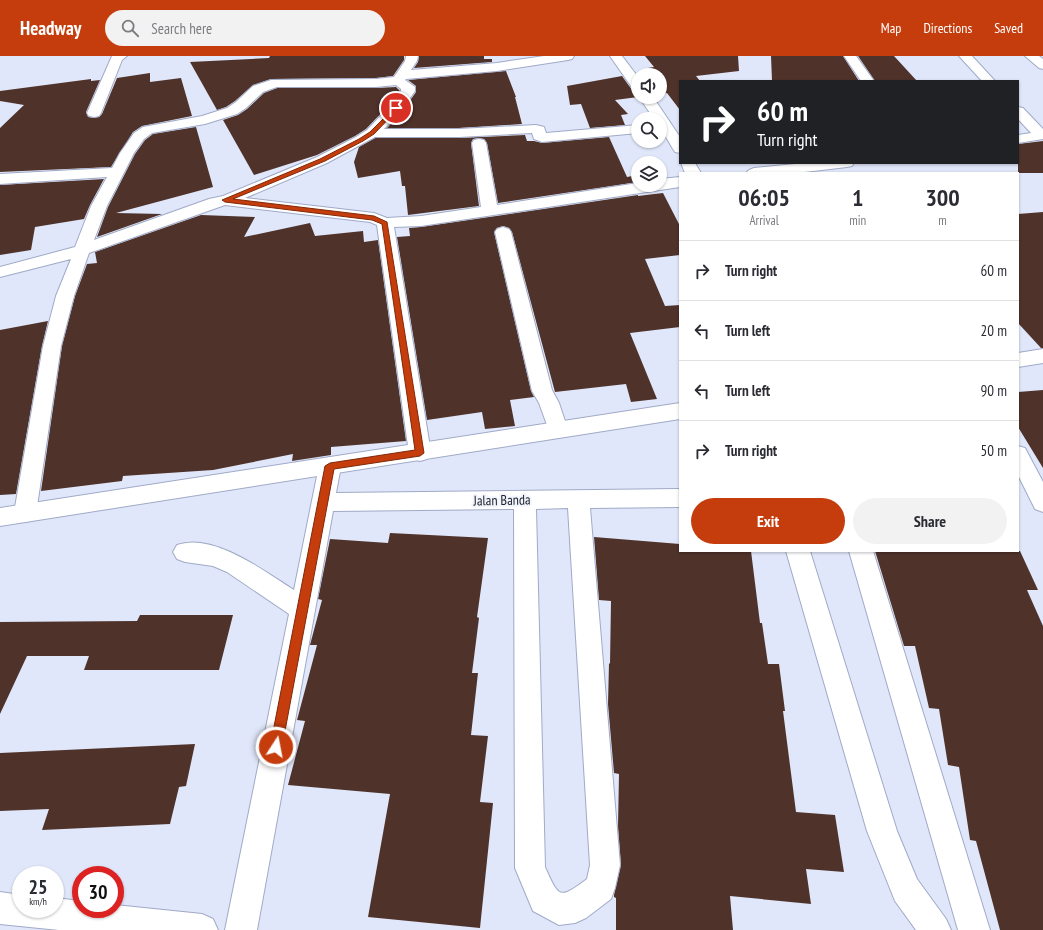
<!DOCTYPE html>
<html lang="en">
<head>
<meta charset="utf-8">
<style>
	body { margin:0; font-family:"PT Sans Narrow",sans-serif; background:#f2f2f3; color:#2b2b33; height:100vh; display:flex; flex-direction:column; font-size:15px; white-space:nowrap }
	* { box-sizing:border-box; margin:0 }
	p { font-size:13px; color:#7c7c81 }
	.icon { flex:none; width:22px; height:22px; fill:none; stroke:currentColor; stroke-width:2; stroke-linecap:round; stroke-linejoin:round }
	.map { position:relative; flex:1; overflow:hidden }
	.sheet { position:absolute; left:679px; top:116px; width:340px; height:380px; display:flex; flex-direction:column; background:#fff; border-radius:0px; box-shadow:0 1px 3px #0004 }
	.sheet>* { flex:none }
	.top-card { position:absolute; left:679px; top:24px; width:340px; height:84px; border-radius:0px; box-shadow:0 1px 3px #0004; background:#202124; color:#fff; overflow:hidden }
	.tools { position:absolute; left:631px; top:12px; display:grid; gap:8px }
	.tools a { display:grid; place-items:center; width:36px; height:36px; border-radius:50%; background:#fff; box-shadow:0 1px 3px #0004; font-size:20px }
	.speed { position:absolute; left:12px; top:810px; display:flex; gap:8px; font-size:20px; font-weight:700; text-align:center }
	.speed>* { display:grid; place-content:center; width:52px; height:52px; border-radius:50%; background:#fff; box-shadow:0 1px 3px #0004; line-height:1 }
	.speed small { font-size:10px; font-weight:400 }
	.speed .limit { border:6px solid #d22; background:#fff; color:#111 }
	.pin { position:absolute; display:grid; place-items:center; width:34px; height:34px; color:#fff; margin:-17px; border:2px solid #fff; border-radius:50%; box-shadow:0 1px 4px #0007 }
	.me { position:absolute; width:44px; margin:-22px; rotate:11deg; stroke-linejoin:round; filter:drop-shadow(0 0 3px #0008) }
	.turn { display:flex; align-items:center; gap:14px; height:84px; padding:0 12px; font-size:18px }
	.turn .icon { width:52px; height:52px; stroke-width:2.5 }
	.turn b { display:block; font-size:28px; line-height:34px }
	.eta { display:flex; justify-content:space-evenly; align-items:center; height:68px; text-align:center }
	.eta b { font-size:24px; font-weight:600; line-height:28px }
	.primary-button { display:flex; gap:8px; margin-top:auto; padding:8px 12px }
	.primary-button a { flex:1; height:46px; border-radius:24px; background:#c53d0d; color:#fff; font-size:16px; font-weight:600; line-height:46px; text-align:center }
	.primary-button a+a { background:#f2f2f3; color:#2b2b33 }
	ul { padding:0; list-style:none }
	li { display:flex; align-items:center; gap:12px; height:60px; padding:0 12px; border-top:1px solid #e1e1e2 }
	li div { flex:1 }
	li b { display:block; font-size:15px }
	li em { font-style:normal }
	header { display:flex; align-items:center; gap:24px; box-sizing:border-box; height:56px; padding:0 20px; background:#c53d0d; color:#fff }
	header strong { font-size:19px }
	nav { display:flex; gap:22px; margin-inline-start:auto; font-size:14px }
	.search { width:280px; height:36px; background:#f2f2f3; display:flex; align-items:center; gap:10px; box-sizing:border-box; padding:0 14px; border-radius:22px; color:#7c7c81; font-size:15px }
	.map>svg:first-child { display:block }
	.building { fill:#4f332b }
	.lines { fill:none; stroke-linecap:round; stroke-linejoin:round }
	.minor-casing { stroke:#a0aac7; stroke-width:2 }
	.major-casing { stroke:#a0aac7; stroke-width:2 }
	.minor { fill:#fff; fill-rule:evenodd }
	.major { fill:#fff; fill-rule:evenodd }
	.route { fill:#c53d0d; stroke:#802808 }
	.labels { text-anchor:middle; stroke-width:4; stroke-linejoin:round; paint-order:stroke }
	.street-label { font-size:14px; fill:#20242f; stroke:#f2f5fb }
</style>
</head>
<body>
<header>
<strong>Headway</strong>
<div class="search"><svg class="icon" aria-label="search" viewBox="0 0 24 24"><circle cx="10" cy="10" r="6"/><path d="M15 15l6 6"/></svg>Search here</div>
<nav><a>Map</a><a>Directions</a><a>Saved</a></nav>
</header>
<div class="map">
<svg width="1043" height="874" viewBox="0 0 1043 874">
	<rect width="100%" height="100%" fill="#e0e7fa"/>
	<g class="building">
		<path d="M270 0H404V4L393 20 376 22 271 23 253 29 235 45 226 51 217 54 190 6 269 2Z"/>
		<path d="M419 0H484V3H492V6L414 12 418 6Z"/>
		<path d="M645 0H738L739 15 696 20 700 25H680V54L667 37 660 38V19H638L637 18 650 15 648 12 654 11Z"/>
		<path d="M771 0H843L859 25H772Z"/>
		<path d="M858 0H894L917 25H875Z"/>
		<path d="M506 15 516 41H515L522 68 459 72H387L402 56 416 36V30L408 24Z"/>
		<path d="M150 17V26L181 22 192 60 142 70 133 76 111 111 0 116V72L24 49 0 45V35L91 23V25L100 24 86 56 88 61 94 62 99 61 102 58 117 22Z"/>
		<path d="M622 20 632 34 638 35V41L615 44 628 58 621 59 625 69 590 72 581 48 570 49 567 30Z"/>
		<path d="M396 31 400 35 390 48 366 73 355 80 317 99 254 119 223 64 238 59 247 53 264 37 277 32H376Z"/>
		<path d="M196 71 213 131 116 157 162 158 97 181 108 151 135 98 145 84 153 78Z"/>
		<path d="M525 79 527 85H534L542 87 609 81 627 121 638 119V126L498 147 487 87 484 83 479 82 473 83 471 87 479 150 408 159 405 130H402L400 115 358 122 354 106 359 91 375 82H459Z"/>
		<path d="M1043 85V117H1018V88Z"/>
		<path d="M104 123 90 149 84 163 35 171 31 194 0 199V129Z"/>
		<path d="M663 137 680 170V199L645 203 665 250 680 249V271L630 277 657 343 631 346 626 328 555 336 512 176 509 172 503 170 497 172 494 176 531 335 534 341 510 344 515 370 485 373 482 356 427 364 397 181 410 180 409 172 421 171 638 139V140Z"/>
		<path d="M1043 156V292H1041L1018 267V158Z"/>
		<path d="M201 159 255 161 244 181 310 167 315 180 363 175 364 186 378 184 406 385 331 391V399L292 405 293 398 213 414 123 420 122 425 41 435 62 290 75 240 87 208 97 207 95 196Z"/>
		<path d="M48 265 42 290 16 438 0 439V274Z"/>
		<path d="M1043 334V412L1018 371V336Z"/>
		<path d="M390 477 488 482 477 561 479 562 472 617H478L471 679 488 680 480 746 493 747 480 872 368 861 390 738 288 729 305 665 297 664 317 589H310L322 544 318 543 330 483 388 487Z"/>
		<path d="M594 481 680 488V495H751L760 567H762L768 608H779L785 655H783L796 756 835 759 844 816 806 813 811 848 730 840 733 874H616V842L614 841V839L621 809 618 770 619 718 614 717 608 648 609 607 610 608 611 545 599 544Z"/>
		<path d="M875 495H1020L1038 534H1027L1043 570V874H1000L976 785 970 784 959 711 948 709 939 653 929 652 915 590H904Z"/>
		<path d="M140 559H233L219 614H84L89 600H27L0 658V566L137 565Z"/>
		<path d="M195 688 186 730 179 731 170 768 42 774 49 753 0 755V697Z"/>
	</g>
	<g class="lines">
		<defs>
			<g id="minor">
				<path d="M112 0H127L122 4 101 57 99 60 94 61 89 60 87 57Z"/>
				<path d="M406 0H418L417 5 411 14 497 7 544 0H574L572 3 568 4 497 15 406 23 405 24 415 31V35L401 55 384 73H459L536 69 544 71 546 77 638 69V77L542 86 534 83 532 77 459 81H375L327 107 245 142 374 157 387 162 421 160 481 151 472 87 474 84 479 83 484 84 486 87 497 149 638 127V129H660V123L680 121V131L421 170 394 171 431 397 427 403 420 405 413 403 409 397 377 169 370 166 225 149 89 197 74 240 61 290 36 457 33 464 25 466 17 464 14 457 43 290 56 240 71 203 0 221V211L75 191 91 150 107 121 0 128V118L112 112 120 97 134 77 143 71 202 60 227 52 236 46 253 30 271 24 376 23 394 21 405 5ZM396 29 401 33V35L391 49 367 74 356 81 317 101 223 140 209 143 94 184 107 150 134 97 144 83 152 77 205 68 237 58 246 52 263 36 277 31H376Z"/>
				<path d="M610 0H622L638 21V34L633 33Z"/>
				<path d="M844 0H856L874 25H861Z"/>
				<path d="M959 0H972L995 25H982Z"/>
				<path d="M1025 0H1039L1043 3V13L1039 12Z"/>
				<path d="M639 41H653L680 81V97L675 96 673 93 660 71V63H654Z"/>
				<path d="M1018 51 1023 52 1043 73V83L1018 87V79L1031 77 1018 63Z"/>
				<path d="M681 107H695L701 117H685Z"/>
				<path d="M805 107H854L852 110 847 111 796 117H746L749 114 754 112Z"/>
				<path d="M503 171 509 173 511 176 552 334 559 347 568 374 565 380 558 382 551 380 539 347 532 335 495 176 497 173Z"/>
				<path d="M1018 390 1025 392 1043 426V456L1035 453 1018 419Z"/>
				<path d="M330 401 338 404 341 410 336 437 680 433V451L590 452 620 809 615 832 611 843 586 862 575 867 559 869 533 855 515 812 514 453 333 455 257 874H225L289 558 227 516 213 510 185 506 177 503 173 496 177 489C213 476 264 515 294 534L319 410 322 404ZM568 452 590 809 587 823C559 844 559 842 545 811L536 453Z"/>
				<path d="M786 495H810L897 775 917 823 946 863 951 874H916L895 845 867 775Z"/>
				<path d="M849 495H873L990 874H958Z"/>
				<path d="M0 836 21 839V853H55V842L81 845V853H115V849L202 858 213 863 218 874H59L0 868Z"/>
			</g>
			<g id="major">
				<path d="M1043 293V307L1018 311V297Z"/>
				<path d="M680 347V363L0 470V452Z"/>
			</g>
		</defs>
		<use href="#minor" class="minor-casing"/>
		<use href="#major" class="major-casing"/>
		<use href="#minor" class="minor"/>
		<use href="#major" class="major"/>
	</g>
	<path class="route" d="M395 51 399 52 374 78 363 85 325 105 233 143 374 160 387 166 424 397 420 400 334 413 282 691 280 695 276 696 272 695 270 691 325 410 330 407 415 394 382 168 372 164 225 146 222 144 320 103 359 83 370 76Z"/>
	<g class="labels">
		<g class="street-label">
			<text transform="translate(502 444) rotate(-1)" y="5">Jalan Banda</text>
		</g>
	</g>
</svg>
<div class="tools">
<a><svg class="icon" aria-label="sound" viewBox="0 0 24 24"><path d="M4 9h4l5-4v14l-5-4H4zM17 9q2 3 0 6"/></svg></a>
<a><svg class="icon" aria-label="search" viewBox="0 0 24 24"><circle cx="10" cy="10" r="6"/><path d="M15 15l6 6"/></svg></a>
<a><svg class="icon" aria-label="layers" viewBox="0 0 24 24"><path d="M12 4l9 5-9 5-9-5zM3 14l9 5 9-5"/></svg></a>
</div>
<div class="speed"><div>25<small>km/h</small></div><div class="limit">30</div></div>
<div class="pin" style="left:396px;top:52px;background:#d93025"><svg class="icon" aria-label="arrive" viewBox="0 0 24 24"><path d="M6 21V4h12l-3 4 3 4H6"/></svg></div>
<svg class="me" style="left:276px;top:691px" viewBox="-20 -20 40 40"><circle r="17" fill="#c53d0d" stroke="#fff" stroke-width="3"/><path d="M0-11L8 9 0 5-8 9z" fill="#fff"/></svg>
<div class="top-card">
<div class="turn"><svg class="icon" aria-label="right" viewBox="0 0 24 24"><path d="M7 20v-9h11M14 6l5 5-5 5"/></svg><div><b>60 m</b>Turn right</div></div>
</div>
<section class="sheet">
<div class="eta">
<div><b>06:05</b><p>Arrival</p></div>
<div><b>1</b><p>min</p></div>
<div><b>300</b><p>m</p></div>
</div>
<ul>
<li><svg class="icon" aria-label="right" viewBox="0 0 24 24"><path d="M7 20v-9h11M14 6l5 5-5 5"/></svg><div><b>Turn right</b></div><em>60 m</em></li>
<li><svg class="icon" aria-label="left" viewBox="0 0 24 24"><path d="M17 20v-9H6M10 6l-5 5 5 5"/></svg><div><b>Turn left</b></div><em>20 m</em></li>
<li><svg class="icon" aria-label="left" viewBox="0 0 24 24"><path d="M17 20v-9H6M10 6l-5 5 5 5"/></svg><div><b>Turn left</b></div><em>90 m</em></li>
<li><svg class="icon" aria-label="right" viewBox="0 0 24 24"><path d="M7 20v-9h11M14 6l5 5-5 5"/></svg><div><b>Turn right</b></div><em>50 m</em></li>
</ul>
<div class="primary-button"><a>Exit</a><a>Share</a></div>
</section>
</div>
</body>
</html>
